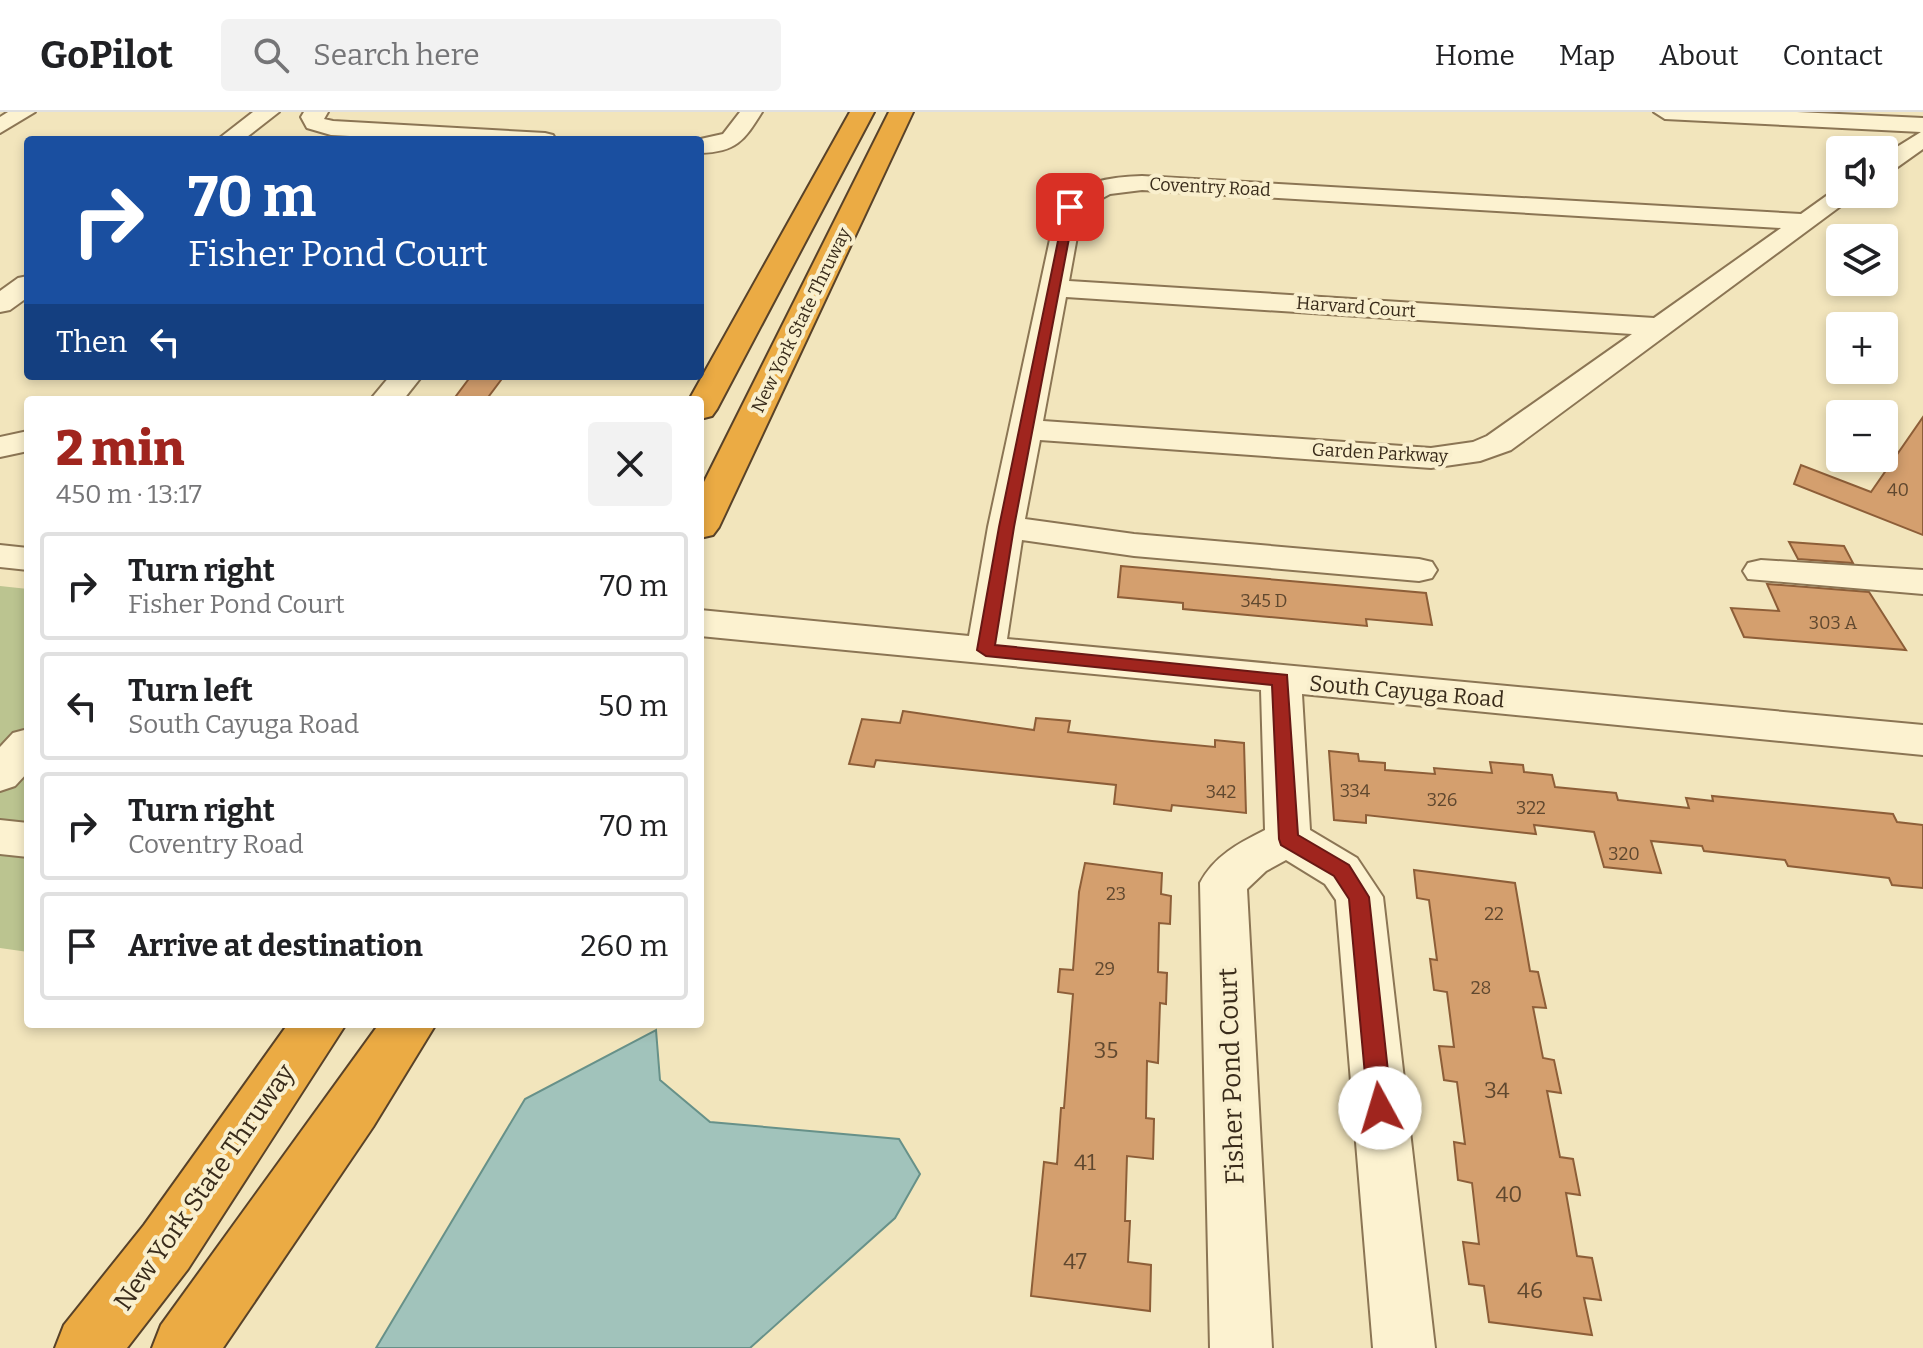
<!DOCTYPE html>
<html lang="en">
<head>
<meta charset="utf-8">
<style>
	body { margin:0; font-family:Bitter,serif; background:#f2f2f2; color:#202124; height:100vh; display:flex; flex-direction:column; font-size:30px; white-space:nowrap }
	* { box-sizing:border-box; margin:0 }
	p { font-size:26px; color:#757577 }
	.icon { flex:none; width:44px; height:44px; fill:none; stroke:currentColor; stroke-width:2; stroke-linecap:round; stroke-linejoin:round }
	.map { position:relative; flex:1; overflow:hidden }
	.sheet { position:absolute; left:24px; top:284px; width:680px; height:632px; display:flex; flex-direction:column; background:#fff; border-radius:8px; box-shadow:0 4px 12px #0003 }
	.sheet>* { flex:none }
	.hud { position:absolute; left:24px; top:24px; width:680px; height:244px; border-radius:8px; box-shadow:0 4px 12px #0003; background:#1a4fa0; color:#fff; overflow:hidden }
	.buttons { position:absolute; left:1826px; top:24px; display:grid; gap:16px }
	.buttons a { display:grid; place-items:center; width:72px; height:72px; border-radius:8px; background:#fff; box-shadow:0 4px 12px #0003; font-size:40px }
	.pin { position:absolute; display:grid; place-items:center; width:68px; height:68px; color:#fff; margin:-34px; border-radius:16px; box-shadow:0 4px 12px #0006 }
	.me { position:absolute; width:88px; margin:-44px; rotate:354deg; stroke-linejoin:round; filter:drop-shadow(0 0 6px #0008) }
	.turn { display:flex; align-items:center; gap:28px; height:168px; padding:0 32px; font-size:36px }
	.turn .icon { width:104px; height:104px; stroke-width:2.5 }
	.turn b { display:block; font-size:56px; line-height:68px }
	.then { display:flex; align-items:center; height:76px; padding:0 32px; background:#0003; gap:16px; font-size:30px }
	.round { display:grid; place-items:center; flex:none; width:84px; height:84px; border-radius:8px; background:#f2f2f2 }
	.overview { display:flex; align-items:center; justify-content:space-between; height:136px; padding:0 32px }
	h1 { font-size:48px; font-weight:800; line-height:60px; color:#a0251e }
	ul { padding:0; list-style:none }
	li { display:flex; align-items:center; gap:24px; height:108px; margin:0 16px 12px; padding:0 16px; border:4px solid #e0e0e0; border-radius:8px }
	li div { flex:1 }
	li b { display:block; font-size:30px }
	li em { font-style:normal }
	header { display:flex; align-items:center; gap:48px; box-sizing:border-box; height:112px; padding:0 40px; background:#fff; border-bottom:2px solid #e0e0e0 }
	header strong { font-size:38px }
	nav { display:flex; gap:44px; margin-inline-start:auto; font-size:28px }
	.search { width:560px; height:72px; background:#f2f2f2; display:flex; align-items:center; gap:20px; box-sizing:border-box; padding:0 28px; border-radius:8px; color:#757577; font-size:30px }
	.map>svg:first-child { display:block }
	.cemetery { fill:#bbc490 }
	.water { fill:#a1c3bb; stroke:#679189; stroke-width:2 }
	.building { fill:#d49f6e; stroke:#8d5e38; stroke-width:2 }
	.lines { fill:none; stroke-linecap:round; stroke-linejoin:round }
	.minor-casing { stroke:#8b7554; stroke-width:4 }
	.highway-casing { stroke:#584229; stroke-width:4 }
	.minor { fill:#fcf2d0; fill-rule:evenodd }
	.highway { fill:#ebab44; fill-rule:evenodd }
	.route { fill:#a0251e; stroke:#681814; stroke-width:2 }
	.labels { text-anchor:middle; stroke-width:8; stroke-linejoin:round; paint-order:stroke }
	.far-street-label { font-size:18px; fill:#392b1a; stroke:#f9efcd }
	.number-label { font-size:18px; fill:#60482f }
	.street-label { font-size:22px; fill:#392b1a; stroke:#f9efcd }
	.near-number-label { font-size:22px; fill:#60482f }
	.near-street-label { font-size:26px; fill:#392b1a; stroke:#f9efcd }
</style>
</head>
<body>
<header>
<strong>GoPilot</strong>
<div class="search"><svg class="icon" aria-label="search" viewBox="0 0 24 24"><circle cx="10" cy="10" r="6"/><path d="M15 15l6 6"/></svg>Search here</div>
<nav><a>Home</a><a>Map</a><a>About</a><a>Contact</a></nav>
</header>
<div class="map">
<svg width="1923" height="1236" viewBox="0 0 1923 1236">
	<rect width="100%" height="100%" fill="#f2e5bc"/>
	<path class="cemetery" d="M0 474 28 477V840L0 836Z"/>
	<path class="water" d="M656 918 660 968 710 1010 899 1027 920 1062 895 1106 750 1236H376L525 987Z"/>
	<g class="building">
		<path d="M471 264H504L486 288H453Z"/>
		<path d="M1923 305V423L1794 372 1801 353 1871 380Z"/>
		<path d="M1789 430 1844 434 1853 451 1798 447Z"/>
		<path d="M1121 454 1426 481 1432 513 1366 507 1367 514 1183 497V491L1118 485Z"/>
		<path d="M1767 472 1869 480 1906 538 1744 525 1731 496 1779 499Z"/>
		<path d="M903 599 1034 618 1036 606 1070 609 1068 620 1152 629 1215 635V628L1244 631 1246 701 1172 693 1171 699 1114 692 1116 673 876 648 874 655 849 652 862 607 900 611Z"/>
		<path d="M1329 639 1358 642 1359 649 1385 651V658L1435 662 1434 656 1492 661 1490 650 1523 653 1524 660 1552 663 1555 675 1616 681 1618 688 1689 696 1686 686 1713 689 1712 684 1893 702 1897 710 1923 713V776L1892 773 1889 766 1788 754 1785 748 1704 739 1702 734 1651 729 1661 761 1604 755 1594 720 1534 713 1536 722 1366 703V711L1334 708Z"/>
		<path d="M1085 751 1162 761 1161 782 1171 784 1170 812 1159 811 1158 860 1167 861 1166 892 1160 891 1158 951 1147 949 1146 1006 1154 1007 1153 1047 1127 1044 1125 1109H1130L1128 1150 1151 1153 1150 1199 1031 1184 1044 1050 1057 1052 1061 996H1064L1073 882 1058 880 1060 857 1073 858 1079 780Z"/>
		<path d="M1414 758 1515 771 1530 859 1538 860 1546 896 1533 895 1543 946 1554 948 1561 981 1547 979 1560 1045 1573 1047 1580 1083 1566 1081 1577 1144 1592 1146 1601 1188 1584 1186 1592 1223 1489 1210 1484 1174 1469 1172 1463 1130 1479 1132 1472 1071 1458 1068 1454 1030 1465 1032 1457 970 1444 968 1439 934 1454 935 1447 880 1434 878 1430 847 1437 848 1429 788 1417 786Z"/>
	</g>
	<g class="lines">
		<defs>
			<g id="minor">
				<path d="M8 0H35L0 21V5Z"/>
				<path d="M253 0H279L243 28H217Z"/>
				<path d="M304 0H328L324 7 333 9 545 21 553 23 556 28H424L331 23 307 16 301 5Z"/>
				<path d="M740 0H762C744 29 736 40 700 41V28H696L723 22Z"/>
				<path d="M1654 0H1797L1923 6V37L1892 59 1884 61V43L1921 20 1665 7Z"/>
				<path d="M1142 64 1801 102 1836 77 1840 76V82H1857L1511 338 1480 349 1431 356 1040 328 1025 407 1134 422 1419 447 1432 450 1437 458 1432 466 1419 469 1134 444 1022 428 1007 527 1923 613V643L1302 582 1310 718 1357 746 1383 785 1435 1236H1373L1336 788 1325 772 1286 748 1266 759 1247 777 1272 1236H1210L1200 771C1214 744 1239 731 1265 718L1261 578 700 524V498L969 524 988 415 1057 95C1076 69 1112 65 1142 64ZM1142 78 1781 116 1654 206 1069 169 1082 97 1110 82ZM1066 185 1632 222 1487 324 1473 330 1431 336 1043 309Z"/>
				<path d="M28 164V185L10 198 0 200V179L18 166Z"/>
				<path d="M390 264H422L403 288H370Z"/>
				<path d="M28 319V339L0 345V325Z"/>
				<path d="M0 433 28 436V458L0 455Z"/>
				<path d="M1761 448 1923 458V482L1748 467 1743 459 1748 451Z"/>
				<path d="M28 617V660L15 674 0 679V635L13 621Z"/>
				<path d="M0 708 28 711V745L0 742Z"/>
			</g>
			<g id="highway">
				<path d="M850 0H874L717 297 712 304 700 307V288H689Z"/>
				<path d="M889 0H913L719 415 713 423 700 426V378Z"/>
				<path d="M288 912H346L188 1157 127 1236H55L64 1213 144 1113Z"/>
				<path d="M379 912H436L373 1015 223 1236H152L161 1213Z"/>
			</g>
		</defs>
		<use href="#minor" class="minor-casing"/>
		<use href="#highway" class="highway-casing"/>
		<use href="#minor" class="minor"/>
		<use href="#highway" class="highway"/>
	</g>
	<path class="route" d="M1070 92 1075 95 1014 415 995 533 1287 563 1298 723 1349 753 1369 785 1392 996 1389 1003 1380 1006 1372 1003 1368 996 1349 787 1334 764 1281 733 1279 727 1272 573 986 544 977 538 999 415 1065 95Z"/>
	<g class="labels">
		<g class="far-street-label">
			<text transform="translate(1210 75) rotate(3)" y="6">Coventry Road</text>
			<text transform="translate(1356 195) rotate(4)" y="6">Harvard Court</text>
			<text transform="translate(801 208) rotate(-64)" y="6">New York State Thruway</text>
			<text transform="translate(1380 341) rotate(3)" y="6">Garden Parkway</text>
		</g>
		<g class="number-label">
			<text x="1898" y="384">40</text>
			<text x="1264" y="495">345 D</text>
			<text x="1833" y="517">303 A</text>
			<text x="1355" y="685">334</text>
			<text x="1221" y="686">342</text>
			<text x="1442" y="694">326</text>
			<text x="1531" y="702">322</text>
			<text x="1624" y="748">320</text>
			<text x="1116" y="788">23</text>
			<text x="1494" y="808">22</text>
			<text x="1105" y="863">29</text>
			<text x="1481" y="882">28</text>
		</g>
		<g class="street-label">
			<text transform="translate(1407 579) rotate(5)" y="8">South Cayuga Road</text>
		</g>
		<g class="near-number-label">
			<text x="1106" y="946">35</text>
			<text x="1497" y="986">34</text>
			<text x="1085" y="1058">41</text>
			<text x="1509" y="1090">40</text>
			<text x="1075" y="1157">47</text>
			<text x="1530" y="1186">46</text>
		</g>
		<g class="near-street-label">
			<text transform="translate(1231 964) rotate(-92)" y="9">Fisher Pond Court</text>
			<text transform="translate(204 1075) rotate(-55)" y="9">New York State Thruway</text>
		</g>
	</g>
</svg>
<div class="buttons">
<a><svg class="icon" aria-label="sound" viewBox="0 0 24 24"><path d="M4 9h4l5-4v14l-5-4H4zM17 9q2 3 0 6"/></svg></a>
<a><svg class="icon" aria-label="layers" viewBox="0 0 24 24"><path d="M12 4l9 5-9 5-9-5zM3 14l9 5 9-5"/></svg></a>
<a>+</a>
<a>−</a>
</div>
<div class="pin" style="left:1070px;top:95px;background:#d93025"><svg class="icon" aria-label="arrive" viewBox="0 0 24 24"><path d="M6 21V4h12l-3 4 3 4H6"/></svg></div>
<svg class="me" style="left:1380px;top:996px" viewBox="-20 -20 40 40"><circle r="19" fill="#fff"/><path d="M0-13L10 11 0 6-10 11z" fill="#a0251e"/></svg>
<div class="hud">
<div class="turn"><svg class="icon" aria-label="right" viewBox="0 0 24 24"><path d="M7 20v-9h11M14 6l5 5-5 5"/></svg><div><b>70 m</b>Fisher Pond Court</div></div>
<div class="then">Then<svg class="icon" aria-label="left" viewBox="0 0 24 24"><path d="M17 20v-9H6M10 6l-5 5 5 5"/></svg></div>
</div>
<section class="sheet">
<div class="overview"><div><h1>2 min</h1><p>450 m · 13:17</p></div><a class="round"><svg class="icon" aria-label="close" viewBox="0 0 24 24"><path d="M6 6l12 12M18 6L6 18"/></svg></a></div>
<ul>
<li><svg class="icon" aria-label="right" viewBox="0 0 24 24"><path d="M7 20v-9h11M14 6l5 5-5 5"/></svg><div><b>Turn right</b><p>Fisher Pond Court</p></div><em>70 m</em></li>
<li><svg class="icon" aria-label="left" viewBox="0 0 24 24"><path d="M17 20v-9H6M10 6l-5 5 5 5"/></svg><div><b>Turn left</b><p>South Cayuga Road</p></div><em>50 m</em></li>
<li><svg class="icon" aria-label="right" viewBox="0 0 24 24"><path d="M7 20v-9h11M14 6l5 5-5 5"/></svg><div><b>Turn right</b><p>Coventry Road</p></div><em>70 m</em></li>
<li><svg class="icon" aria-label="arrive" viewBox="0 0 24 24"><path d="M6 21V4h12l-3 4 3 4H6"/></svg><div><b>Arrive at destination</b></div><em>260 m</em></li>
</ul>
</section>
</div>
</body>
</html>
